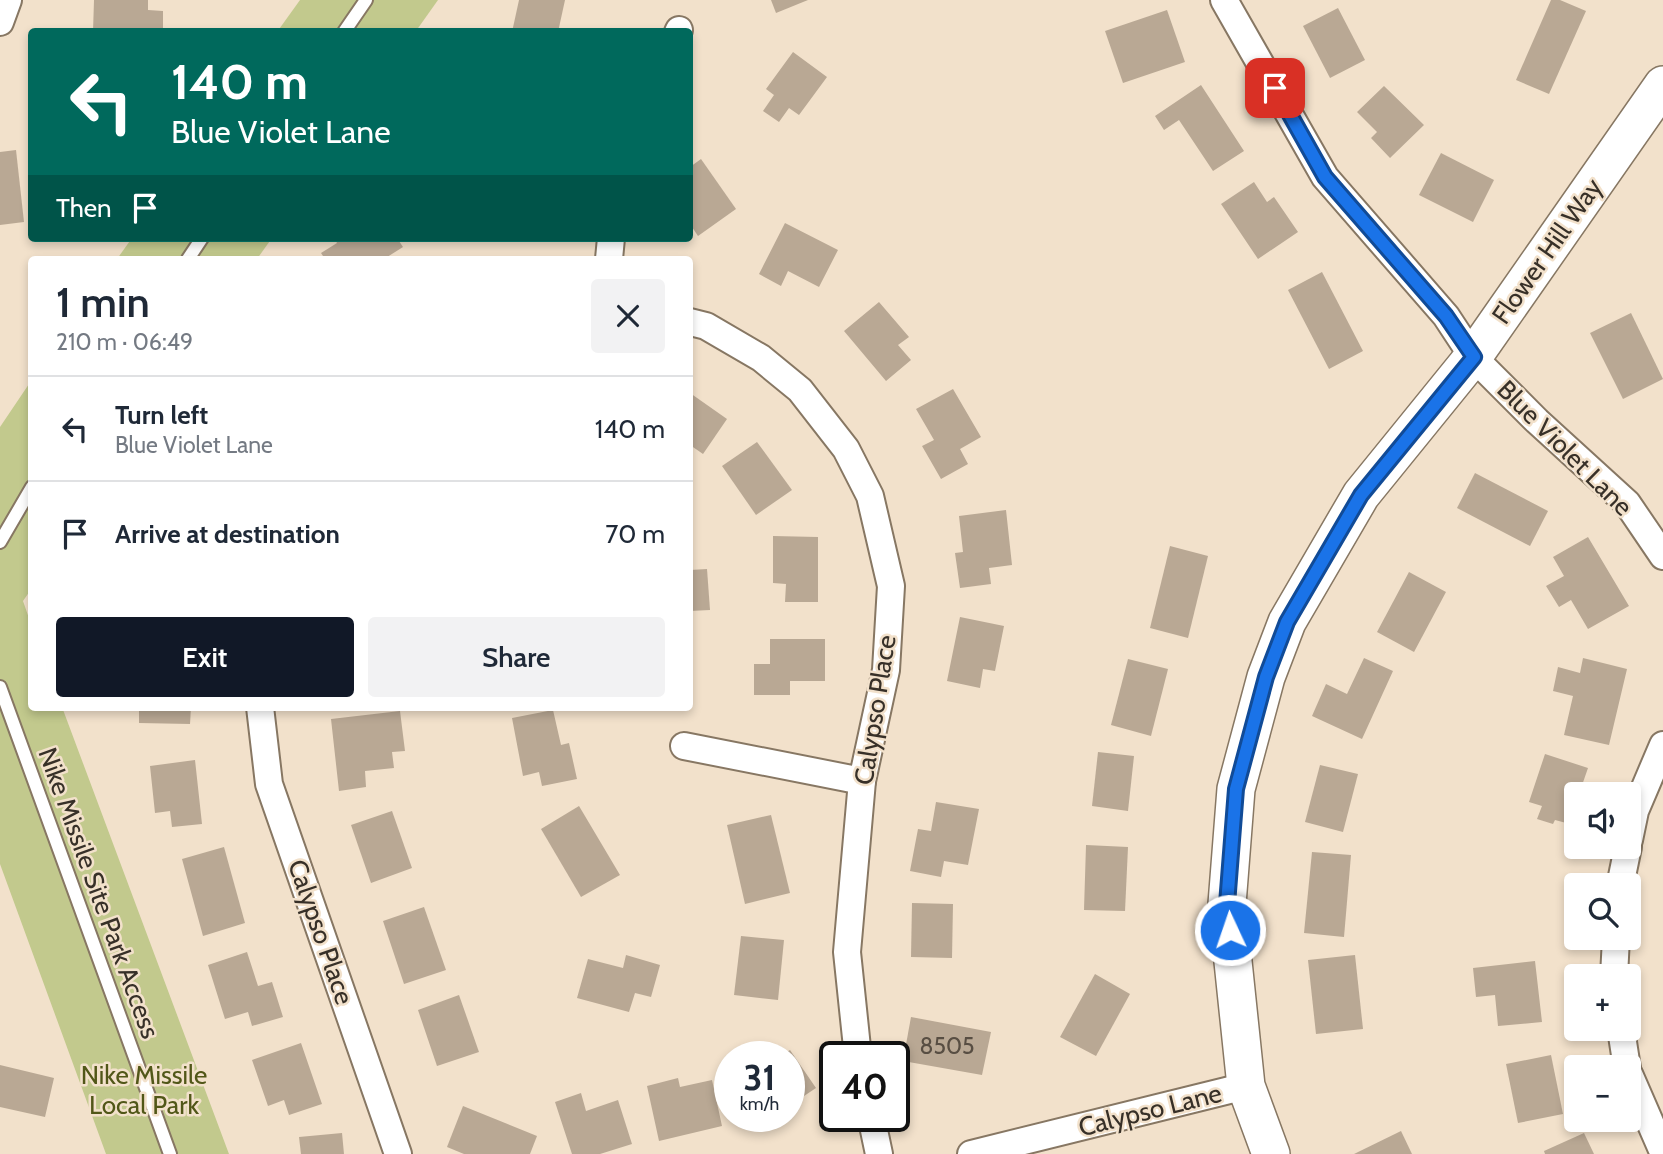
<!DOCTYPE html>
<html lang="en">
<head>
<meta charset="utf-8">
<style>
	body { margin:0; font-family:Cabin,sans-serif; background:#f2f2f3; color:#1f2937; height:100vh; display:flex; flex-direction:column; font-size:26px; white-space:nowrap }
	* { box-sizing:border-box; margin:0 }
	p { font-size:23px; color:#747a83 }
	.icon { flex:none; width:38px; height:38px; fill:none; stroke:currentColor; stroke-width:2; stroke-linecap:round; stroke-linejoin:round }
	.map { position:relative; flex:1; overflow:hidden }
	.drawer { position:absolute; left:28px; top:256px; width:665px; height:455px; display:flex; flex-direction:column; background:#fff; border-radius:7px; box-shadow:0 4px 10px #0003 }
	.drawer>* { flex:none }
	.top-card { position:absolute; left:28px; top:28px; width:665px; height:214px; border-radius:7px; box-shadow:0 4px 10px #0003; background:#00695c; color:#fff; overflow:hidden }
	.fabs { position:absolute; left:1564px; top:782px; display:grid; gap:14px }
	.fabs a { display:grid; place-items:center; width:77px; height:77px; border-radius:7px; background:#fff; box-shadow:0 4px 10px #0003; font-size:35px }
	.speed { position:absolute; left:714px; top:1041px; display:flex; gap:14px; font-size:35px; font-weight:700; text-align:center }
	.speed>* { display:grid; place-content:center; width:91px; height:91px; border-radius:50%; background:#fff; box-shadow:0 4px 10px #0003; line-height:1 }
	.speed small { font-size:18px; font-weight:400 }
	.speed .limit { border:4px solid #111; border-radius:10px; background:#fff; color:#111 }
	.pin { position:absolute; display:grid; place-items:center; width:60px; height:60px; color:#fff; margin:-30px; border-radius:14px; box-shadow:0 4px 10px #0006 }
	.me { position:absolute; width:77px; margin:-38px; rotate:357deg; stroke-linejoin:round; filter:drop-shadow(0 0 5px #0008) }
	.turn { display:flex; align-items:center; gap:24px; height:147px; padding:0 28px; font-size:32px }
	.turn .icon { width:91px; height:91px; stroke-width:2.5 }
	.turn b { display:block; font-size:49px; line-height:60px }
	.then { display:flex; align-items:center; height:66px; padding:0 28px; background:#0003; gap:14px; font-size:26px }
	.round { display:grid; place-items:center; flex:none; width:74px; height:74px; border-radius:7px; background:#f2f2f3 }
	.overview { display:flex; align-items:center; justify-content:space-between; height:119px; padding:0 28px }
	h1 { font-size:42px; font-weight:600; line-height:52px }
	.button { display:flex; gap:14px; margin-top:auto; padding:14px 28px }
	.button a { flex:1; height:80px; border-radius:7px; background:#111827; color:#fff; font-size:28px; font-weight:600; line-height:80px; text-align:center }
	.button a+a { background:#f2f2f3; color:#1f2937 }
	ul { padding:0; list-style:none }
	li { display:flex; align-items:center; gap:21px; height:105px; padding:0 28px; border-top:2px solid #e0e1e3 }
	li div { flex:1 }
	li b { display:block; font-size:26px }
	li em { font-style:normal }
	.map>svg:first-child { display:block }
	.green { fill:#c2c98d }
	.building { fill:#b9a894 }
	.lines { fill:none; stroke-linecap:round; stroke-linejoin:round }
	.lane-casing { stroke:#877763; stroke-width:16 }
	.street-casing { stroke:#877763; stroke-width:30 }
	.secondary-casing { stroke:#877763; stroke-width:40 }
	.lane { stroke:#fff; stroke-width:12 }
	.street { stroke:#fff; stroke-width:26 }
	.secondary { stroke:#fff; stroke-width:37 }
	.route-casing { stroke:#114b97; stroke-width:18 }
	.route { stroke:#1a73e8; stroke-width:12 }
	.labels { text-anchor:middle; stroke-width:5; stroke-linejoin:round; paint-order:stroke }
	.number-label { font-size:23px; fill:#584e43 }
	.street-label { font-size:26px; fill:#373028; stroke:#f2e1cb }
	.park-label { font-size:26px; fill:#515718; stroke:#f2e1cb }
</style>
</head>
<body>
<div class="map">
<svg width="1663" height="1154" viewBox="0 0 1663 1154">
	<rect width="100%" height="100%" fill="#f2e1cb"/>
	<g class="green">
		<path d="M300 0H438L416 31 277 32Z"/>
		<path d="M132 238H272L257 259H117Z"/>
		<path d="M31 381 32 588 23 601 31 624 32 707H62L229 1154H106L0 864V427Z"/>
	</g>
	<g class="building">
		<path d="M94 0H148V10L163 11V32H93Z"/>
		<path d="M519 0H565L558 32H512Z"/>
		<path d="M771 0H808L776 13Z"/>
		<path d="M1551 0H1560L1586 11 1549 94 1516 80Z"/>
		<path d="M1338 8 1365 60 1330 78 1303 26Z"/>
		<path d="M1167 10 1185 62 1123 83 1105 31Z"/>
		<path d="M793 52 827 77 799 115 789 108 779 122 763 111 774 95 766 89Z"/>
		<path d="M1201 85 1244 151 1213 171 1179 120 1164 130 1155 116Z"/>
		<path d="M1384 86 1424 125 1390 158 1371 138 1377 132 1357 112Z"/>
		<path d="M16 150 24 222 0 225V152Z"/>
		<path d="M1441 153 1494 180 1473 222 1419 195Z"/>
		<path d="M701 159 736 209 698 236 690 224V167Z"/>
		<path d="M1254 182 1267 202 1274 197 1298 232 1258 259 1221 204Z"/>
		<path d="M785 223 838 250 819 287 788 271 781 286 759 274Z"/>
		<path d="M334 238H397L403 247 384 259H325L321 253 337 243Z"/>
		<path d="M1322 272 1363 351 1329 369 1288 290Z"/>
		<path d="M879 302 909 337 898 345 911 360 886 381 844 331Z"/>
		<path d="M1631 313 1663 379 1623 399 1590 333Z"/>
		<path d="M953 389 981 437 960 449 968 464 941 479 922 446 934 440 916 409Z"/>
		<path d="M690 393 727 419 703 454 690 445Z"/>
		<path d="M757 442 792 490 756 515 722 466Z"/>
		<path d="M1475 473 1548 511 1530 546 1457 508Z"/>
		<path d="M1006 510 1012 565 989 568 991 584 960 588 955 553 963 552 959 516Z"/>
		<path d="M773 536 818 537V602H785L786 584 773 583Z"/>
		<path d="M1588 537 1629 606 1588 629 1571 600 1559 607 1546 586 1564 576 1553 557Z"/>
		<path d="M1170 546 1208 556 1188 638 1150 628Z"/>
		<path d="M707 569 710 610 690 611V570Z"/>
		<path d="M1409 572 1446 592 1414 652 1377 632Z"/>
		<path d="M960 617 1004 626 995 671 983 669 980 688 947 681Z"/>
		<path d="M770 639H825V681H790V695H754V664H770Z"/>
		<path d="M1364 658 1393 671 1362 739 1312 716 1326 684 1347 694Z"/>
		<path d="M1583 658 1627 669 1609 745 1564 735 1573 696 1553 691 1558 667 1580 673Z"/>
		<path d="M1128 659 1168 669 1151 736 1111 725Z"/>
		<path d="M139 707H191L190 724 139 723Z"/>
		<path d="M553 710 561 745 569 743 577 779 542 786 539 772 523 776 512 718Z"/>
		<path d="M400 711 405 751 392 752 394 768 365 771 366 787 339 791 331 719Z"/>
		<path d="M1098 752 1134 756 1128 811 1092 806Z"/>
		<path d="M1545 754 1588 768 1579 794H1577V802L1570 824 1555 820 1553 824 1537 819 1542 806 1529 802Z"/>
		<path d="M195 760 202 824 172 827 170 811 155 813 150 766Z"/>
		<path d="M1320 765 1358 774 1343 832 1305 822Z"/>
		<path d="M936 802 979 809 968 865 944 861 941 877 910 871 918 829 931 831Z"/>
		<path d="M579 806 620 875 581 897 541 829Z"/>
		<path d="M392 811 412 868 371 883 351 825Z"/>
		<path d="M771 815 790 893 745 904 727 825Z"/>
		<path d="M1086 845 1128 847 1125 911 1084 910Z"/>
		<path d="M224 847 245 923 203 936 182 859Z"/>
		<path d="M1312 852 1351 855 1344 937 1304 933Z"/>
		<path d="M912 903 953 904 952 958 911 957Z"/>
		<path d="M424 907 446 970 404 984 383 921Z"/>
		<path d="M741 936 784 940 778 1000 734 995Z"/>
		<path d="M247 952 258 986 272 982 283 1017 252 1026 248 1012 225 1019 208 965Z"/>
		<path d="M626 955 660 965 651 997 635 993 629 1012 577 998 588 959 623 968Z"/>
		<path d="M1355 955 1363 1029 1316 1034 1308 960Z"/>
		<path d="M1535 961 1542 1022 1498 1026 1495 995 1476 997 1473 968Z"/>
		<path d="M1095 974 1130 994 1096 1056 1060 1037Z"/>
		<path d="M459 995 479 1052 437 1066 418 1010Z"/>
		<path d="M911 1017 991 1032 982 1075 903 1061Z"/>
		<path d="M301 1043 322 1104 289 1115 284 1100 268 1106 252 1060Z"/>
		<path d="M790 1050 816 1088 789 1106V1057H779Z"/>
		<path d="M1551 1055 1563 1114 1518 1123 1506 1064Z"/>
		<path d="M0 1065 54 1078 45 1117 0 1107Z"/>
		<path d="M678 1078 680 1087 712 1080 722 1126 659 1141 647 1086Z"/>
		<path d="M581 1093 586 1111 618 1100 632 1144 600 1154H572L555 1102Z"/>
		<path d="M463 1106 537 1136 530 1154H464L447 1147Z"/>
		<path d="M1401 1131 1412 1154H1354Z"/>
		<path d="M342 1133 344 1154H301L299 1137Z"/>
		<path d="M1584 1133 1594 1154H1545L1544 1151Z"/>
	</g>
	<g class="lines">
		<defs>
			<g id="lane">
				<path d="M344 32 366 0"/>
				<path d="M188 259 202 238"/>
				<path d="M0 542 32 487"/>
				<path d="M0 687 170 1154"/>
			</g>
			<g id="street">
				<path d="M1224 0 1325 177 1446 316 1473 357 1537 421 1627 503 1663 556"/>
				<path d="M0 22 8 0"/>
				<path d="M678 32 679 30"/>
				<path d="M609 259 611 238"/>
				<path d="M690 322 706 326 761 358 800 390 846 449 870 496 891 586 886 670 862 781 847 952 858 1057"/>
				<path d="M260 707 269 784 398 1154"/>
				<path d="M684 746 862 781"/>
				<path d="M1629 840 1635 811 1663 745"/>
				<path d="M1620 886 1628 847"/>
				<path d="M1614 976 1616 938"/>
				<path d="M1621 1029 1627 1068"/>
				<path d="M1629 1074 1663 1152"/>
				<path d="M871 1116 879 1154"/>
				<path d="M971 1154 1246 1086"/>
			</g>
			<path id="secondary" d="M1271 1154 1246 1086 1227 904 1236 789 1266 677 1287 622 1361 495 1473 357 1663 85"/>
		</defs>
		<use href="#lane" class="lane-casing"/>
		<use href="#street" class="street-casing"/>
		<use href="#secondary" class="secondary-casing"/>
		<use href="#lane" class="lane"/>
		<use href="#street" class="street"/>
		<use href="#secondary" class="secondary"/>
	</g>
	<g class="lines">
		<defs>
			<path id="route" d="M1230 930 1227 904 1236 789 1266 677 1287 622 1361 495 1474 357 1446 316 1325 177 1275 88"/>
		</defs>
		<use href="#route" class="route-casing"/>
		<use href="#route" class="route"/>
	</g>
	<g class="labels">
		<g class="number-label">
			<text x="947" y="1054">8505</text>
		</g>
		<g class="street-label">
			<text transform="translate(1547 251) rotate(-55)" y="9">Flower Hill Way</text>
			<text transform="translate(1565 448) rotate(45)" y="9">Blue Violet Lane</text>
			<text transform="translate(875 710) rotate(-81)" y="9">Calypso Place</text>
			<text transform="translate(99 893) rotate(70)" y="9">Nike Missile Site Park Access</text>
			<text transform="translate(321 932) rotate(71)" y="9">Calypso Place</text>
			<text transform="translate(1150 1110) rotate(-14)" y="9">Calypso Lane</text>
		</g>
		<g class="park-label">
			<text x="144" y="1084">Nike Missile<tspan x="144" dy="30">Local Park</tspan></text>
		</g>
	</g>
</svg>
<div class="fabs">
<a><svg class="icon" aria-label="sound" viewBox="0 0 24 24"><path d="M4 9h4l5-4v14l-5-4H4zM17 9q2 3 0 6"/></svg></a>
<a><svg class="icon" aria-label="search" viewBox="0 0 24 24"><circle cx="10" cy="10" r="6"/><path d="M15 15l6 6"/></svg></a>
<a>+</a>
<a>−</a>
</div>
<div class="speed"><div>31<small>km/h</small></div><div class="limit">40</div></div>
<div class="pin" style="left:1275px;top:88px;background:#d93025"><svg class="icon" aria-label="arrive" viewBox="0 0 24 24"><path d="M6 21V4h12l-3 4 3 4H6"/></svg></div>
<svg class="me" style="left:1230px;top:930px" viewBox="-20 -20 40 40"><circle r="17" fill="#1a73e8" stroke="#fff" stroke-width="3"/><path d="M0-11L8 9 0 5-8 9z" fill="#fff"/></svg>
<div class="top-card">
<div class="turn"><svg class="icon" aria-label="left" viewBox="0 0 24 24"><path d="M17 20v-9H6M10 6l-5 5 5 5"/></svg><div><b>140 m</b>Blue Violet Lane</div></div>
<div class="then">Then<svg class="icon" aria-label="arrive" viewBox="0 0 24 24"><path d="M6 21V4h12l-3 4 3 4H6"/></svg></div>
</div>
<section class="drawer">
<div class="overview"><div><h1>1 min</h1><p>210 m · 06:49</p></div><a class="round"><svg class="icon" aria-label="close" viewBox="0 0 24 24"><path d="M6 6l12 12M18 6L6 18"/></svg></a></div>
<ul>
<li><svg class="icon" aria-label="left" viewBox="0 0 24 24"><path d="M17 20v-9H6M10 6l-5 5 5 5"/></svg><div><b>Turn left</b><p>Blue Violet Lane</p></div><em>140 m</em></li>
<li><svg class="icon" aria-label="arrive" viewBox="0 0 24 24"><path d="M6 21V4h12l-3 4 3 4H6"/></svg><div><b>Arrive at destination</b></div><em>70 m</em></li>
</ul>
<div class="button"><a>Exit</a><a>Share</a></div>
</section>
</div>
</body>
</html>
